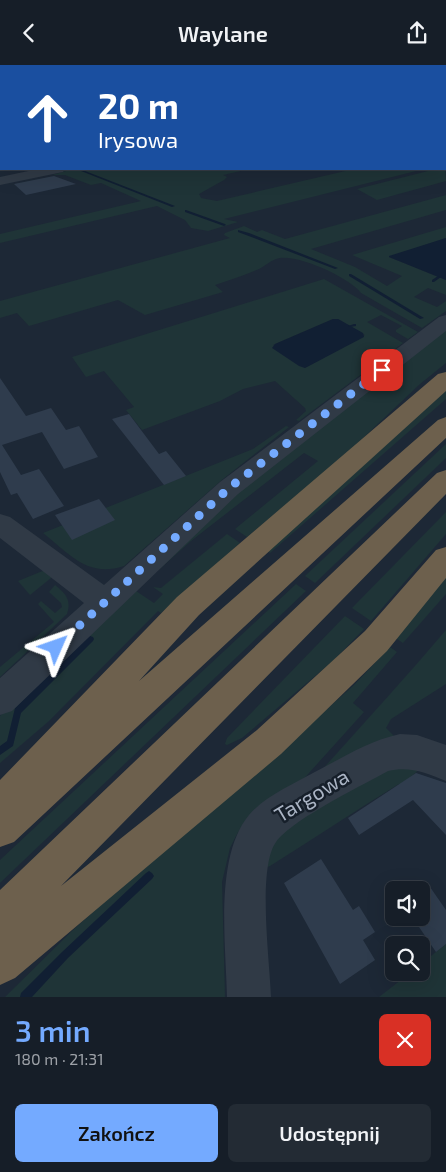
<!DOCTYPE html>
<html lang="pl">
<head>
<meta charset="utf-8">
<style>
	body { margin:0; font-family:"Exo 2",sans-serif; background:#232b34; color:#f1f3f6; height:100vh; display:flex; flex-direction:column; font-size:19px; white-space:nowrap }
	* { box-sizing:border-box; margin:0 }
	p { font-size:16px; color:#9ea2a8 }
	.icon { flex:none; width:28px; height:28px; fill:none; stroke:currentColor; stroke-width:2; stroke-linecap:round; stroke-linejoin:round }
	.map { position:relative; height:932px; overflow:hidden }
	.panel { display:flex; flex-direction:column; background:#161e28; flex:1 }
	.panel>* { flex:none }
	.guide { position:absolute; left:0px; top:0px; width:446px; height:105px; box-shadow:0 5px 20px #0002,0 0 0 1px #353c45; background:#1a4fa0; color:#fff; overflow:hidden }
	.tools { position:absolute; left:385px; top:816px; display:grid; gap:10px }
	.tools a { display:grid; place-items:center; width:45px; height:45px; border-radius:8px; background:#161e28; box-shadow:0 5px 20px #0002,0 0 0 1px #353c45; font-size:25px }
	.pin { position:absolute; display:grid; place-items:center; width:42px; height:42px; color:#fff; margin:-21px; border-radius:10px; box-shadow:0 2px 8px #0006 }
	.me { position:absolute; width:55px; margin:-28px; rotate:47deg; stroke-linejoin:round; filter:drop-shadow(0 0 4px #0008) }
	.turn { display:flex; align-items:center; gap:18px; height:105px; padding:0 15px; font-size:22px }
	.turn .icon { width:65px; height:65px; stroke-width:2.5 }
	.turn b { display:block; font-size:35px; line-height:42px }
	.round { display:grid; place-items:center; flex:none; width:52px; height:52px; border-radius:8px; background:#232b34 }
	.head { display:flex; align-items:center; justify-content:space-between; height:85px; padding:0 15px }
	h1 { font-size:30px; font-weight:600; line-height:38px; color:#74aaff }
	.primary-button { display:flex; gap:10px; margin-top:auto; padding:10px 15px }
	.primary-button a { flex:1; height:58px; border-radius:8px; background:#74aaff; color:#111; font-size:20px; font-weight:600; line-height:58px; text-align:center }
	.primary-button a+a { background:#232b34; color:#f1f3f6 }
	header { display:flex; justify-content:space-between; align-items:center; height:65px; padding:0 15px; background:#161e28; font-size:22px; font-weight:600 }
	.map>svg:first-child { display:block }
	.green { fill:#1f3437; fill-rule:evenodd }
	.water { fill:#111f33 }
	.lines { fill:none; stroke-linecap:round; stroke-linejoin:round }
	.stream { fill:#111f33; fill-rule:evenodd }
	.building { fill:#2f3c4d }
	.minor { fill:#303a46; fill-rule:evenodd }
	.highway { fill:#6d604d; fill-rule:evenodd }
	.route { stroke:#74aaff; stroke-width:9; stroke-dasharray:0 16.2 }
	.labels { text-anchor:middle; stroke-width:5; stroke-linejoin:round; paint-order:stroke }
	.near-street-label { font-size:21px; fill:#aab4c4; stroke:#161f2a }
</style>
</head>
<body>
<header><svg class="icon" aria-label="back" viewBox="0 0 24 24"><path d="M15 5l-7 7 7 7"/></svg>Waylane<svg class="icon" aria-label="share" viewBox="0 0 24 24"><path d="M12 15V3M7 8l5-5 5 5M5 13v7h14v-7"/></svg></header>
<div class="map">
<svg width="446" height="932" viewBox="0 0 446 932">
	<rect width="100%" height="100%" fill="#1d2836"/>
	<g class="green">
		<path d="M445 101 446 116 377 135 357 124 436 104H445Z"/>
		<path d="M73 104H249L223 110 227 112 224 115 199 129 201 133 217 136 354 104H424L224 154 238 157 208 166 191 163 185 155 157 141 0 178V169L141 136 101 118 91 120 65 110H52Z"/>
		<path d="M446 130V145L311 184 355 202 387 221 402 211 352 190 446 162V173L389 192 446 215V230L428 223 414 232 437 242 446 236V246L422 263 361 228C350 213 295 187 276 194 270 196 265 201 259 204 245 210 230 215 215 220L223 227 145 250 118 235 29 261 17 248 0 253V236L230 173 224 170 225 168 244 161 257 167 262 165 285 174Z"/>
		<path d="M324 214 418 267 408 274 396 267V265L402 261 381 250 367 257 403 278 299 356 296 355 306 346 305 343 275 316 243 324 220 336 142 365 126 345 134 342 104 306 86 312 72 292ZM333 254H338L365 270 305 303 273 280Z"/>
		<path d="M446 264V298L420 319 344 391 247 472 235 464 318 396 304 388 191 476 155 508 230 432Z"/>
		<path d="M446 325V334L270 488 262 482Z"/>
		<path d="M286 361 289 362 223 414 124 501C87 513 70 489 43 468L253 384Z"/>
		<path d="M446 379V393L315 518 305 511Z"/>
		<path d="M446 447V469L371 556 352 543Z"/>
		<path d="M227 469 240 478 161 548 158 546 49 656 0 698V651L37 614 136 526 154 538 163 529 153 522 161 523Z"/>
		<path d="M45 505 52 510 51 513 30 530 18 516Z"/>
		<path d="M446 507V529L403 578 391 570Z"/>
		<path d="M296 519 306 526 0 818V795Z"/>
		<path d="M55 520C65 528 72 535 67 549L0 612V602L54 557 38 539 41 536 55 548 62 542 61 538 49 527Z"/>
		<path d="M345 551 364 564 334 595 242 673 227 680 225 679 227 673Z"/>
		<path d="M446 565V619L391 654 386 663 394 671 314 714C358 664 403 616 446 565Z"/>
		<path d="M390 582 397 587 353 638 364 647 300 718 249 751 237 769 230 783 222 817 225 932H5L74 864 267 692 326 645 354 620Z"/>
		<path d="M426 698 401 721 399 719C356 745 313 774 270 801L257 806 269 772 382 699Z"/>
		<path d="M446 879V932H379L410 908H421V899Z"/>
	</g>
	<g class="water">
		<path d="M446 173V215L389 192V191Z"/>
		<path d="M333 254H338L363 268 364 272 305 303 299 301 272 283 275 279Z"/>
	</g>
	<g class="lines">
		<g class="stream">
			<path d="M446 6V8L445 9V7Z"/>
			<rect x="445" y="27" width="1" height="2"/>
			<rect x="0" y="75" width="1" height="2"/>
			<path d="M76 104H80L175 141 172 142Z"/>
			<path d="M186 145 225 159 226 160 224 161 185 147V145Z"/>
			<path d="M238 165 249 168 338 203 335 204 238 167Z"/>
			<path d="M349 209H351L424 253 420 254 349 211Z"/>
			<path d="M438 211 441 212 434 217H432V215Z"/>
			<path d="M354 259H356V261L350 262 348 261Z"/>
			<path d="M90 571 93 572 94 574 93 576 21 648 13 681 0 690V681L7 676 15 643 87 572Z"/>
			<path d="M149 806 152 808 154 811 152 814 68 893 32 932H20L21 928 62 887 146 808Z"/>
		</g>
	</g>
	<g class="building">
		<path d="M54 111 76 119 26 130 14 119Z"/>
		<path d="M0 313 26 351 51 343 66 365 79 361 98 392 64 404 42 367 2 380 21 410 39 404 64 441 33 454 17 428 11 430 0 407Z"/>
		<path d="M129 349 159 389 166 386 186 411 164 420 112 354Z"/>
		<path d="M99 434 115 455 72 475 55 450Z"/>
		<path d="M416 708 446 718V770L413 735 359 770 348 753Z"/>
		<path d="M321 794 353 845 359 841 375 867 363 875 375 895 340 919 284 818Z"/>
		<path d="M430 822 446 845V879L436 887 419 862 421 860 416 852H421V827L422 828Z"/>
	</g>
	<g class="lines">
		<g class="minor">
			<rect x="445" y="50" width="1" height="8"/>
			<path d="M38 104H65L63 107 0 120V112Z"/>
			<path d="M446 250V266L238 429 12 646 0 650V613L84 538 0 473V449L10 452 104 520 220 417 439 252Z"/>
			<path d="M400 669 417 670 446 680V716C426 708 410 701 388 706 361 721 293 754 276 777 257 803 270 898 271 932H227C226 880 214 792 249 750 264 732 293 719 313 708 342 693 368 676 400 669Z"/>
		</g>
		<g class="highway">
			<path d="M446 307V326L199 550 139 616 438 355 446 352V373L14 777 0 782V715L177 532 438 309Z"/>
			<path d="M446 405V429L61 821 257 665 365 566 436 485 446 482V513L387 586 281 689 15 913 0 920V825L437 408Z"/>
		</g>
	</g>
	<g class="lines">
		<path class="route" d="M56 582 229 423 382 305"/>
	</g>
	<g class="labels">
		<g class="near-street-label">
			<text transform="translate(312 731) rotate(-31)" y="7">Targowa</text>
		</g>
	</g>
</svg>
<div class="tools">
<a><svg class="icon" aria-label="sound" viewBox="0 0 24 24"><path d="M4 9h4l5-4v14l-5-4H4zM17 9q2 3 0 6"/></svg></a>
<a><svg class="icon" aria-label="search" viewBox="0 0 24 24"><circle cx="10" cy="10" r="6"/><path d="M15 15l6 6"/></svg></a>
</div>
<div class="pin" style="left:382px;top:305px;background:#d93025"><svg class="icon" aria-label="arrive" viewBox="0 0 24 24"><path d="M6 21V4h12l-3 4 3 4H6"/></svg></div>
<svg class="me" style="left:56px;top:582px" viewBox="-20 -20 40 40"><path d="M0-17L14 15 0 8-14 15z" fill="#74aaff" stroke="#fff" stroke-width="4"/></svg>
<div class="guide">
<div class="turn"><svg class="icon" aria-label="ahead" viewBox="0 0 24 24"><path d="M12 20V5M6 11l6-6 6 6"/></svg><div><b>20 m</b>Irysowa</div></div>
</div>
</div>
<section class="panel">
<div class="head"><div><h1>3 min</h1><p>180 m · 21:31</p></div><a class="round" style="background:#d93025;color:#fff"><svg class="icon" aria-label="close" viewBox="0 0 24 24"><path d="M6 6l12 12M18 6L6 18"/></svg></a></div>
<div class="primary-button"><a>Zakończ</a><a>Udostępnij</a></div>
</section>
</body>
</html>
